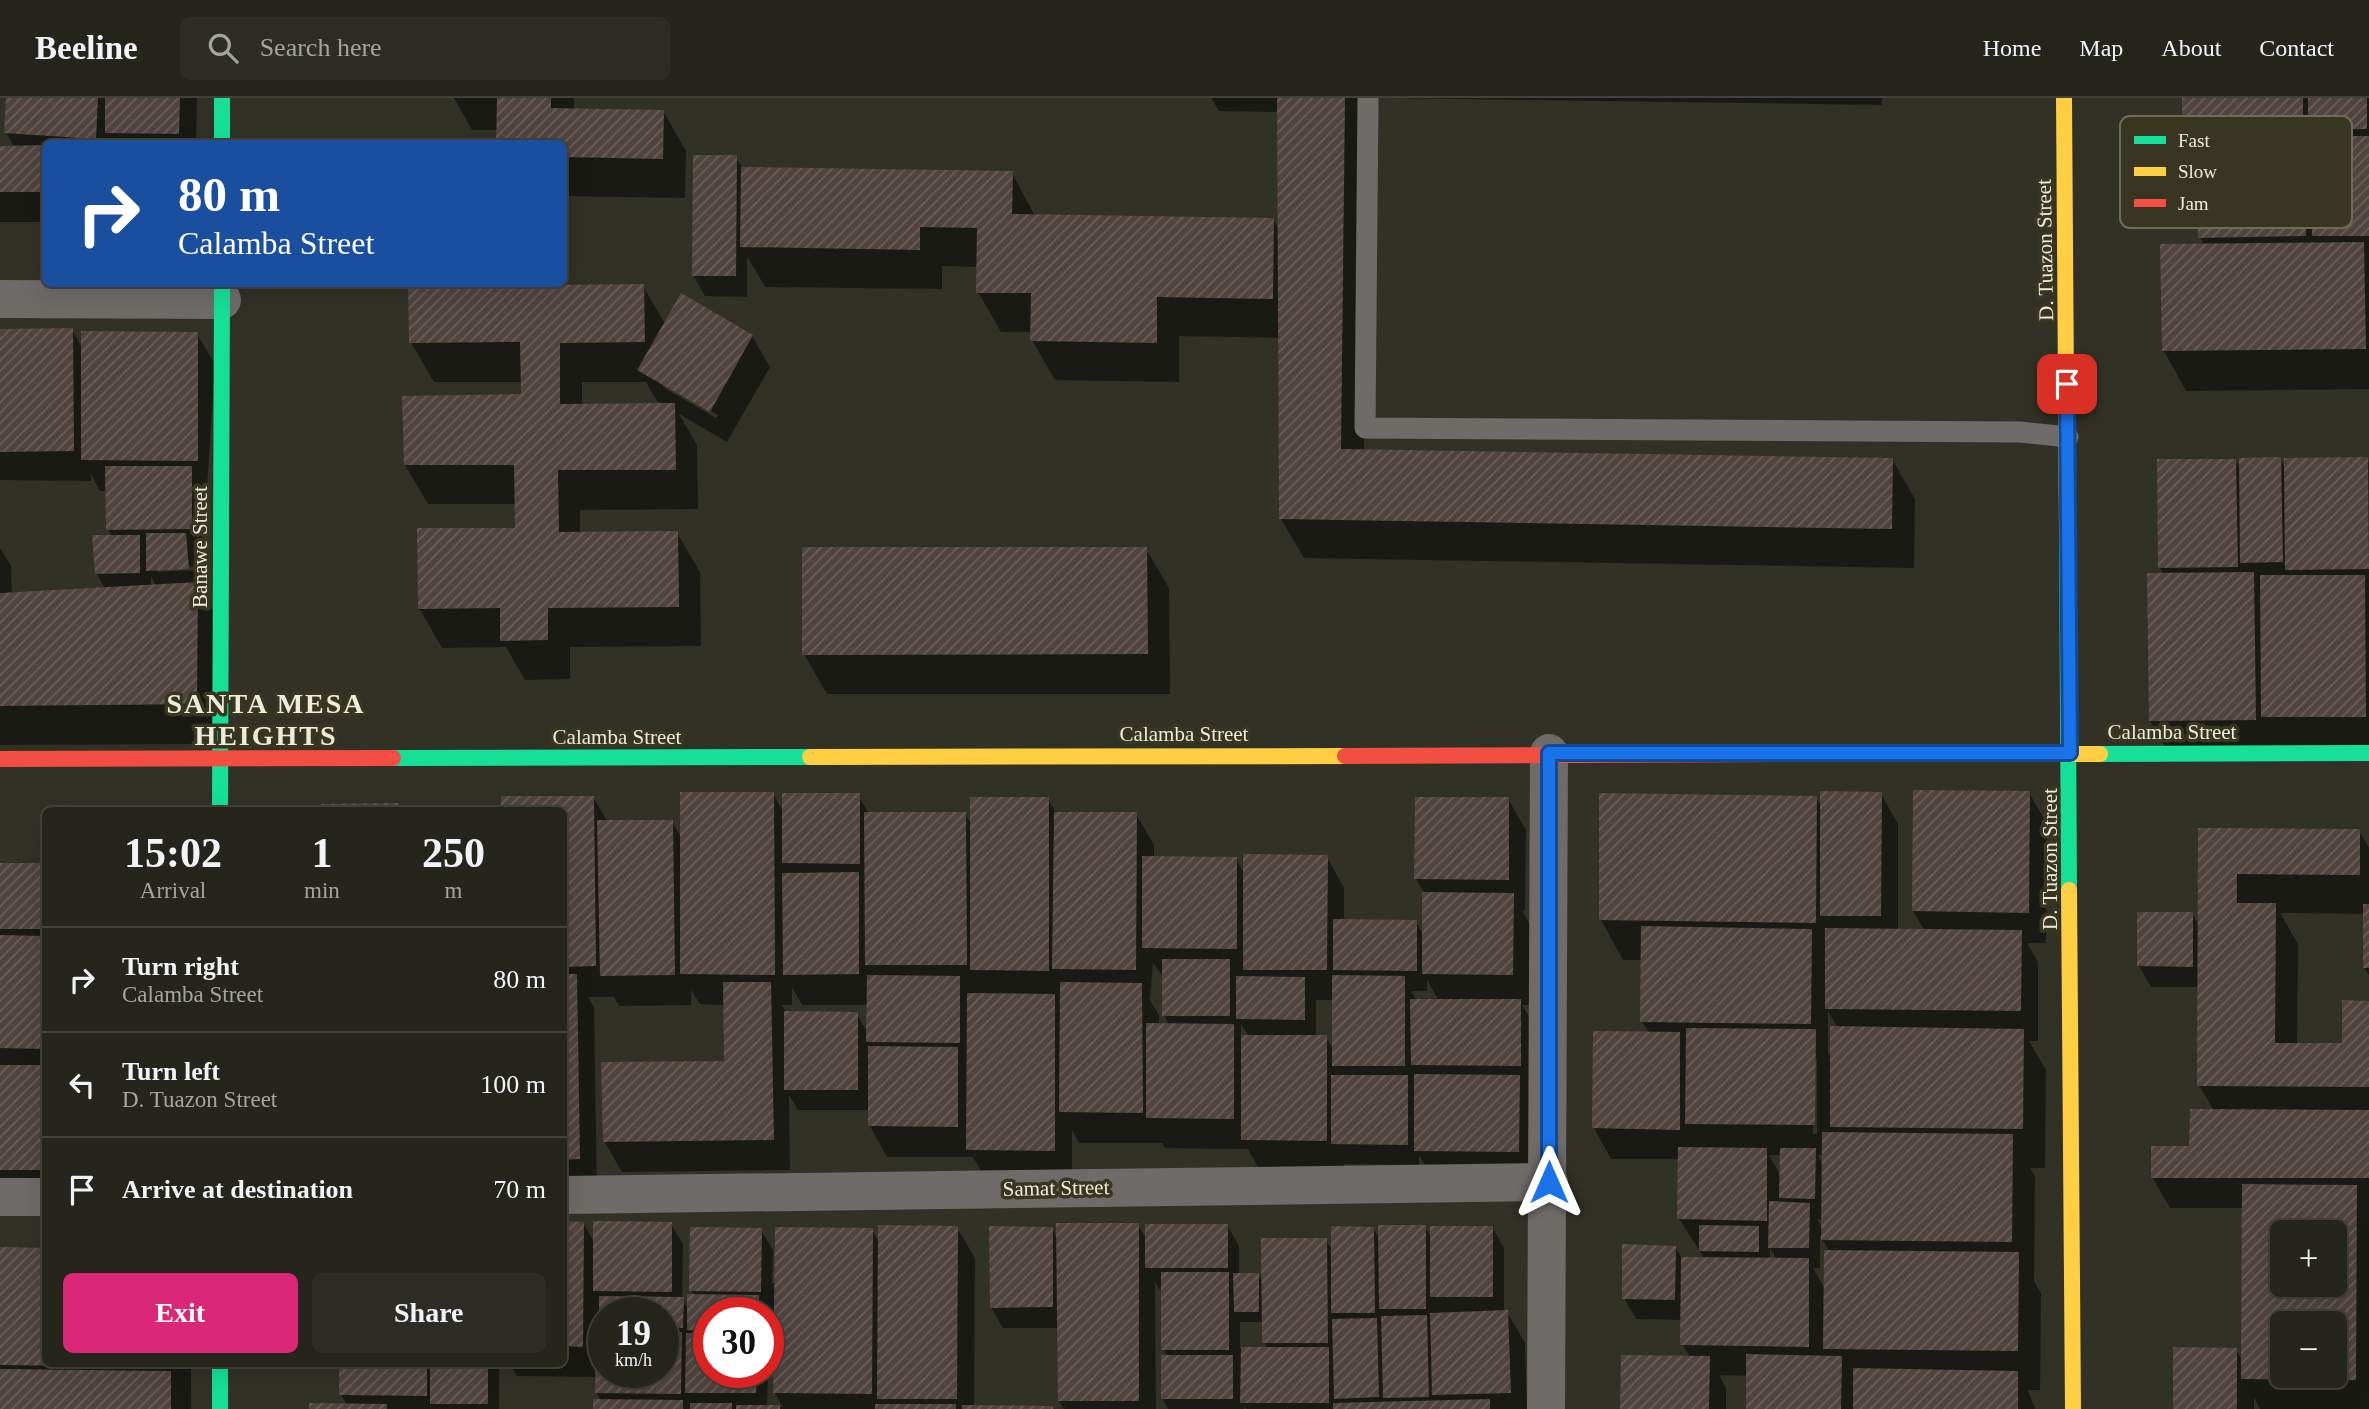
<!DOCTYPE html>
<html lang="en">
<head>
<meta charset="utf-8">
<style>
	body { margin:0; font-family:Georgia,serif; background:#2e2d25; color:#f1f3f6; height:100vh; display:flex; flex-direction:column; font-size:26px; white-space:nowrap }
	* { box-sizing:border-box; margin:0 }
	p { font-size:23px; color:#a4a5a3 }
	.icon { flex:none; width:38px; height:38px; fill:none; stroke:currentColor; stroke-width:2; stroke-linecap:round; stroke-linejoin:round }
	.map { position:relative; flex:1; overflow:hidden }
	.panel { position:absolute; left:42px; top:709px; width:525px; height:560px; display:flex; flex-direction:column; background:#26251c; border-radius:10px; box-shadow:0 7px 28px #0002,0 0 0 2px #42423b }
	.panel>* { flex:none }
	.hud { position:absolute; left:42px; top:42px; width:525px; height:147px; border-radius:10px; box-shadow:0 7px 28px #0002,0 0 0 2px #42423b; background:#1a4fa0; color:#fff; overflow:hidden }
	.fabs { position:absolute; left:2270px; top:1122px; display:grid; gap:14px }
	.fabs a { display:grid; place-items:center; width:77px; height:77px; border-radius:10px; background:#26251c; box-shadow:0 7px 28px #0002,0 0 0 2px #42423b; font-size:35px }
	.speed { position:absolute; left:588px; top:1199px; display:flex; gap:14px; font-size:35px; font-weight:700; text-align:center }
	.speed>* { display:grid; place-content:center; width:91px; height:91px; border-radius:50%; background:#26251c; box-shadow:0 7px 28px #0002,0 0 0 2px #42423b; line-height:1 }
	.speed small { font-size:18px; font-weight:400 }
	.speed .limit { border:10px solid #d22; background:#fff; color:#111 }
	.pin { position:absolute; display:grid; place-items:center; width:60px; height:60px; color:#fff; margin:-30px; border-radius:14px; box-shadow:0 4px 10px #0006 }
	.me { position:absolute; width:77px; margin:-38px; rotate:0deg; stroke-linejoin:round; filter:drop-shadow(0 0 5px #0008) }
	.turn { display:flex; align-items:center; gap:24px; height:147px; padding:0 21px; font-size:32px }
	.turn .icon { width:91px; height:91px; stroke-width:2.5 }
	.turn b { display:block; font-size:49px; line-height:60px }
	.eta { display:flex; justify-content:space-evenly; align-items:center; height:119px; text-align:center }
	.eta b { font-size:42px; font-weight:800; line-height:49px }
	.primary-button { display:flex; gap:14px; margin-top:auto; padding:14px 21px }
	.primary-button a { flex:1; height:80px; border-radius:10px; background:#db2777; color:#fff; font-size:28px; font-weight:800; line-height:80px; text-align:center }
	.primary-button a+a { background:#2e2d25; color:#f1f3f6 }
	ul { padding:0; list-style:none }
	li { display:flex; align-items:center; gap:21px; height:105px; padding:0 21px; border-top:2px solid #42423b }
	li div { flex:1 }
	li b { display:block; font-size:26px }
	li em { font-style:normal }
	header { display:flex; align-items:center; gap:42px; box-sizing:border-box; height:98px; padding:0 35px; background:#26251c; border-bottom:2px solid #42423b }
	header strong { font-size:33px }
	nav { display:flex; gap:38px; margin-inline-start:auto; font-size:24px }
	.search { width:490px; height:63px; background:#2e2d25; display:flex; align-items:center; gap:18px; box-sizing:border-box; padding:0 24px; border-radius:10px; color:#a4a5a3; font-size:26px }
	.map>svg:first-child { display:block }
	.shadow { fill:#0007; fill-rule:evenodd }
	.building { fill:url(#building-hatch); fill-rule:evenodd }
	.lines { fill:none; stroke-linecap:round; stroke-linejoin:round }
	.lane { stroke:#6e6b69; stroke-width:21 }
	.street { stroke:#6e6b69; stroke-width:38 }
	.fast { stroke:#16e098; stroke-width:16 }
	.slow { stroke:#ffcf43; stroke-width:16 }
	.jam { stroke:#f24e42; stroke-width:16 }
	.route-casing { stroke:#114b97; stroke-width:18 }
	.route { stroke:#1a73e8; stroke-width:12 }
	.labels { text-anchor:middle; stroke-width:7; stroke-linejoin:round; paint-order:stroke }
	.street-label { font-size:21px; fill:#edebde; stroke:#383520 }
	.district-label { font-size:28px; font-weight:bold; letter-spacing:2px; fill:#edebde; stroke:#383520 }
	.key { fill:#383520; stroke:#6e6c59; stroke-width:2 }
	.key-label { font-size:19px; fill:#edebde }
</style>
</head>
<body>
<header>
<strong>Beeline</strong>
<div class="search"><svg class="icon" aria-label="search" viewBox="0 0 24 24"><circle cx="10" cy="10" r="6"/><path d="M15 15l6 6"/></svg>Search here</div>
<nav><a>Home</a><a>Map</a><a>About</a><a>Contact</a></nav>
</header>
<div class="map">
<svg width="2369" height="1311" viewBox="0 0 2369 1311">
	<defs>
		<pattern id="building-hatch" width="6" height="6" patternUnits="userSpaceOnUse" patternTransform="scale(1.75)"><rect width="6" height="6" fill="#51443f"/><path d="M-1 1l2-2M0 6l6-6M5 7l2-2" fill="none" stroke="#6a5f5a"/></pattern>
	</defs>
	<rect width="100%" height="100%" fill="#323126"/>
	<g class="shadow">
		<path d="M8 0H197L196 46H46V124H0V49H14L6 34Z"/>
		<path d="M454 0H574V12L663 13 686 53 685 100 564 98V46L498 32H472Z"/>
		<path d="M1211 0H1367L1364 354 1892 361 1915 401 1914 470 1304 460 1281 421 1280 240 1179 238V284L1055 282 1032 242V234H1001L978 194V169L942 168V191L765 189 747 158V199L705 198 693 177 736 59 743 71 1012 75 1035 118 1273 121 1280 133 1279 14 1219 13Z"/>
		<path d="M1389 0H1882V7Z"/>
		<path d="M2184 0H2369V291L2186 293 2164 253 2204 147 2200 139 2199 56 2184 31Z"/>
		<path d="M643 188 665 226 752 238 770 269 727 344 679 316 697 347 698 411 580 412V436L677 435 700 474 701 548 570 549V581L525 582 506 549 442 550 419 510 517 431 516 406H428L405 367 523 298 522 284H434L411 245ZM582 284H646L657 303 664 307 582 308ZM663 285 718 317 716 320 663 289Z"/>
		<path d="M0 232H72L83 251 197 236 215 266 203 451H193L197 458 199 489 220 525 219 646 0 647V450L11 468 12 496 105 491 97 476 113 439 108 431 107 393H100L91 376V383L0 382ZM197 468V472L157 474V471ZM151 478 156 488H151Z"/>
		<path d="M2280 361 2286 371 2367 361 2369 365V649L2168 654 2150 623 2164 476 2160 470 2235 362 2240 371Z"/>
		<path d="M1146 451 1169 490 1170 596H827L804 556Z"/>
		<path d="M2029 695 2047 726 2046 845H2027L2038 864V943H2029L2046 972 2045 1070H2030L2035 1078 2034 1183 2041 1196 2040 1292H2028L2035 1311H1748V1278L1719 1277 1726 1290V1311H1622L1690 1259 1682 1246V1222L1636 1221 1624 1200 1675 1149 1682 1160 1705 1161 1679 1121 1680 1061H1611L1594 1030 1649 935 1642 923 1643 862H1623L1601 822 1816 699 1822 710 1881 696 1898 726V833H1925L1913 813ZM1828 913 1838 930 1832 962 1828 955ZM1814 961H1817V1036H1813ZM1769 1057H1782L1781 1078ZM1818 1057H1823V1067ZM1817 1121H1823V1131ZM1820 1138 1830 1154 1825 1191 1813 1170H1820ZM1770 1150 1773 1155 1777 1162H1770Z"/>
		<path d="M773 696 784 715 858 697 869 716H965L972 727 1048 701 1056 715 1136 716 1154 747V760L1236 761 1244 775 1327 759 1344 790V823L1416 824 1424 838V794L1416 781 1508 701 1526 732 1525 812H1522L1530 827V907H1522L1538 933 1536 1084 1434 1083 1419 1057V1067L1344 1066V1073H1260L1248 1051 1165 1050 1162 1045H1079L1072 1032V1083L986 1082 973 1059H887L870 1028V1012H798L789 997 790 1072 622 1074 604 1043 726 964 725 907 700 906 691 892V907L619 908 614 899H588L594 909 597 1092H564V712H503V700L593 699 607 723H672L681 740ZM1153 865 1164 880V917L1169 927H1159V917L1150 902ZM1427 882 1439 903H1417L1411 893H1427ZM792 889 802 907H868V936L857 916 787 915 782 907H792ZM1316 902H1334V953L1326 939H1316ZM1241 926 1249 939H1241Z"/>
		<path d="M2200 732 2359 733 2369 750V877L2364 869 2365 816 2280 815 2298 846 2297 947H2344L2369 904V1311H2174L2236 1252 2243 1264 2244 1110H2170L2152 1079 2191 1050 2214 1013 2199 987V889H2151L2139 868 2192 816 2200 829ZM2282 1134H2334V1186H2282ZM2282 1225H2334V1278H2282ZM2254 1299 2260 1311H2254Z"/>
		<rect x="0" y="767" width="46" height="335"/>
		<path d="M564 1125H583L595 1146 671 1126 683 1146 682 1200 689 1212 694 1198 691 1192 761 1132 773 1152 772 1185H776L872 1132 879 1144 957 1130 975 1160 974 1309 1053 1311H595L601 1303 597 1295V1279L517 1278 510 1265H564ZM604 1214H663V1274H604ZM709 1214H775V1295L783 1309H767L768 1274H709Z"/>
		<path d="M1138 1127 1147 1143 1227 1127 1239 1148V1177H1258L1264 1186 1326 1142 1333 1154 1373 1130 1380 1142 1425 1129 1432 1141 1492 1129 1504 1150V1214H1507L1525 1245 1527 1311H1246L1244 1308V1311H1168L1163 1301 1162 1259H1168L1163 1251V1191H1159L1155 1184 1156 1311H1064L1059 1303V1230H1003L991 1209 1052 1130 1058 1142ZM1240 1224H1264V1244L1268 1251 1240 1250Z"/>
		<path d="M0 1151 46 1265H191V1311H0Z"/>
		<path d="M768 1217 770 1220 769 1253H768Z"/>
		<path d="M341 1265H499V1311H310L347 1307 341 1297Z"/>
	</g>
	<g class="building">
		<path d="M6 0H98L96 41 4 35Z"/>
		<path d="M105 0H180L179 36 105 35Z"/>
		<path d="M497 0H551V10L664 12 663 61 564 59V46H496Z"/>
		<path d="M1277 0H1345L1341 351 1893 360 1892 431 1279 421Z"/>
		<path d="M2182 0H2303V30L2182 31Z"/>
		<path d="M2308 0H2367V31L2308 32Z"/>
		<path d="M2310 38H2369V138H2312Z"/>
		<path d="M2305 39 2306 138 2198 140 2197 40Z"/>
		<path d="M46 47V94H0V48Z"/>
		<path d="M693 57H737L736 178H692Z"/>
		<path d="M741 69 1013 73 1012 116 1274 120 1273 201 1157 199V245L1030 243 1031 195H976L977 130 920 129V152L740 149Z"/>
		<path d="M2364 144 2366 251 2162 253 2160 146Z"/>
		<path d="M644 186 645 244 560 245V306L675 305 676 372H558L559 434 678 433 679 509 548 510V542L500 543V510L418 511 417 430H515L514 367H404L402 298 521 296 520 244 409 245 408 188Z"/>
		<path d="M681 195 753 237 710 314 637 272Z"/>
		<path d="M73 230 74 353 0 354V231Z"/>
		<path d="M81 233 198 234V363L81 362Z"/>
		<path d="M2281 359 2283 464 2240 465 2239 360Z"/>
		<path d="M2368 359 2369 471 2285 472 2284 360Z"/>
		<path d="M2157 361H2236L2238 469 2158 470Z"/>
		<path d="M105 368H192V431L106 432Z"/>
		<path d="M146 435H186L189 471 146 473Z"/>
		<path d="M92 437H140V475L95 476Z"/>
		<path d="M802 449H1147L1148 556 802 557Z"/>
		<path d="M2254 474 2256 622 2149 623 2147 475Z"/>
		<path d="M2260 477H2365L2366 619H2261Z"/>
		<path d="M198 484 197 606 0 608V495Z"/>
		<path d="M1913 692 2030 693 2029 815 1912 813Z"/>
		<path d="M1820 693 1882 694 1881 818H1820Z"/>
		<path d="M680 694H774L775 877 680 876Z"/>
		<path d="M782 695H860V766L782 765Z"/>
		<path d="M1599 695 1817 698 1816 825 1599 822Z"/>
		<path d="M501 698H594L596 868 564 869V712H501Z"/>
		<path d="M970 699H1049V873L970 872Z"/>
		<path d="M1415 699H1509V782L1414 781Z"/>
		<path d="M399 705V712H321V706Z"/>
		<path d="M864 714H966L967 867H865Z"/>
		<path d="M1054 714H1137L1136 872 1052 871Z"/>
		<path d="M597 722H673L675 877 600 878Z"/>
		<path d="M2198 730 2360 731V777L2237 776V805H2276L2275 945H2342V902L2369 903V989L2197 988Z"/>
		<path d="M1243 756 1328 757 1327 872H1243Z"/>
		<path d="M1142 758 1237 759V851L1142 850Z"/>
		<rect x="0" y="765" width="46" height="66"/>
		<path d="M859 774V876L783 877 782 775Z"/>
		<path d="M1422 794 1514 795 1513 877 1422 876Z"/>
		<rect x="2363" y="806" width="6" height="64"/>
		<path d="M2137 814H2193V869L2137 868Z"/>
		<path d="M1333 821 1417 822V873L1333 872Z"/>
		<path d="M1641 828 1812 831 1811 926 1640 924Z"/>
		<path d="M1825 830 2022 832 2021 913 1825 911Z"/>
		<path d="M0 837 46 838V951L0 950Z"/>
		<rect x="1162" y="861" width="68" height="57"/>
		<path d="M564 876H577L580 1061 564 1062Z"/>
		<path d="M867 877 960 878V945L866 944Z"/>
		<path d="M1332 877 1405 878V968H1332Z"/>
		<path d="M1236 878 1305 879V922L1236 921Z"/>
		<path d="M723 884H771L774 1042 603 1044 601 964 724 963Z"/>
		<path d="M1060 884 1142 885 1143 1015 1059 1014Z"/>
		<path d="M967 895 1055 896V1053L966 1052Z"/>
		<path d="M1410 901H1521V968L1411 967Z"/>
		<path d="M784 913 858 914V992H784Z"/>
		<path d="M1146 925 1234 926V1021L1146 1020Z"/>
		<path d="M1830 928 2024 931 2023 1031 1830 1029Z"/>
		<path d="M1686 930 1816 931 1815 1027 1685 1026Z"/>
		<path d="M1593 933 1680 934V1032L1592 1030Z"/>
		<path d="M1241 937H1327V1043L1241 1042Z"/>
		<path d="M868 948 958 949V1029L868 1028Z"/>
		<rect x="0" y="967" width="46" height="105"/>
		<path d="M1414 976 1520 977 1519 1054 1414 1053Z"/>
		<path d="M1331 977H1408V1047L1331 1046Z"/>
		<path d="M2190 1011 2369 1012V1080H2151V1048H2189Z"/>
		<path d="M1822 1034 2013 1036 2012 1144 1821 1142Z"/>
		<path d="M1678 1049 1767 1050V1123L1677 1121Z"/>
		<path d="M1780 1050H1816L1815 1101 1779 1100Z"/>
		<path d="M2242 1086 2357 1087 2356 1282 2241 1281ZM2282 1134H2334V1186H2282ZM2282 1225H2334V1278H2282Z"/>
		<path d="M1769 1103 1810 1105 1809 1150H1768Z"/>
		<path d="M564 1123 584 1124 583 1249 564 1248Z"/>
		<path d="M593 1123 672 1124V1194L593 1193Z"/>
		<path d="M1056 1125H1139V1303H1058Z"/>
		<rect x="1145" y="1126" width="83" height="44"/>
		<path d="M878 1127 958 1128 957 1301H877Z"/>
		<path d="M1378 1127H1426V1211H1379Z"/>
		<path d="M1699 1127 1759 1128V1154L1699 1153Z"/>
		<path d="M989 1128 1053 1129V1209L990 1210Z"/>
		<path d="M1331 1128 1374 1129 1375 1215H1331Z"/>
		<rect x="1430" y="1128" width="63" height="71"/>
		<path d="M690 1129 762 1130 761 1194 689 1193Z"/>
		<path d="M775 1129 873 1130 872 1296 773 1295Z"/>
		<path d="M1261 1140H1327L1328 1245H1262Z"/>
		<path d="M1622 1146 1676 1148 1675 1202 1622 1201Z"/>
		<path d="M0 1149 46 1150V1265H168V1269L0 1267Z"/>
		<path d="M1824 1152 2019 1154 2018 1253 1823 1251Z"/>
		<path d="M1681 1159 1809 1160V1249L1680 1247Z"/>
		<rect x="1161" y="1174" width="68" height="78"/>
		<path d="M1233 1175H1259V1214H1234Z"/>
		<path d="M687 1196 759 1197V1214H709V1233L687 1232Z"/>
		<path d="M599 1198 684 1199 683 1230 663 1229V1214H604V1229H599Z"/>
		<path d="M1508 1212 1511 1295 1432 1297 1430 1215Z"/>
		<path d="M1427 1217 1429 1299 1383 1300 1381 1218Z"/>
		<path d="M1377 1220 1379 1299 1334 1301 1332 1221Z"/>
		<path d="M596 1233H604V1274H663V1234H682L681 1296 595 1295Z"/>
		<path d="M686 1235 709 1236V1274H757L756 1295H685Z"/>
		<path d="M1241 1249H1329V1305H1240Z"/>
		<path d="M2173 1249 2237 1250V1311H2173Z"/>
		<path d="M1746 1256 1842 1258 1841 1311H1746Z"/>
		<rect x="1161" y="1257" width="72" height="44"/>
		<path d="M1621 1257 1710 1258 1709 1311H1620Z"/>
		<path d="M339 1265H427V1298L339 1297Z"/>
		<rect x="430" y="1265" width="58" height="41"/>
		<path d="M1853 1270 2018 1273V1311H1853Z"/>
		<path d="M0 1271 171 1273V1311H0Z"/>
		<path d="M593 1301 683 1302V1311H593Z"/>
		<path d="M1490 1301V1311H1333V1305Z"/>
		<path d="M309 1305 387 1306V1311H309Z"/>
		<rect x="690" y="1305" width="42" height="6"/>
		<rect x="875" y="1306" width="81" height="5"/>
		<rect x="736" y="1307" width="44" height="4"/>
		<path d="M962 1307 1053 1308V1311H962Z"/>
	</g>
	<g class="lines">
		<path class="lane" d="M1368 0 1365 330 2020 334 2068 339"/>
		<g class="street">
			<path d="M0 201 222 202"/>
			<path d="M564 1097 1549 1084"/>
			<path d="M0 1099H46"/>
			<path d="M1546 1311 1549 655"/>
		</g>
		<g class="fast">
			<path d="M222 0V46"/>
			<path d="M2067 434 2069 792"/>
			<path d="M2100 656 2369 655"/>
			<path d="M393 660 810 659"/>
			<path d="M220 712 222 186"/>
			<path d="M220 1265V1311"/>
		</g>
		<g class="slow">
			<path d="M2064 0 2067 434"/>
			<path d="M1791 656H2100"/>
			<path d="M810 659 1345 658"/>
			<path d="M2069 792 2073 1311"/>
		</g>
		<g class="jam">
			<path d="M1345 658 1791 656"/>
			<path d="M0 661 393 660"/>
		</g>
	</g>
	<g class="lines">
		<defs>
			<path id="route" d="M1549 1084V655H2070L2067 286"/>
		</defs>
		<use href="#route" class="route-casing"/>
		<use href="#route" class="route"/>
	</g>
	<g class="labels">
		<g class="street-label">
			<text transform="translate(2045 152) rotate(-91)" y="7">D. Tuazon Street</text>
			<text transform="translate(200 449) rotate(-90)" y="7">Banawe Street</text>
			<text x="2172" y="641">Calamba Street</text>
			<text x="1184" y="643">Calamba Street</text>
			<text x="617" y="646">Calamba Street</text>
			<text transform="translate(2050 761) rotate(-90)" y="7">D. Tuazon Street</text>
			<text transform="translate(1056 1090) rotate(-1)" y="7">Samat Street</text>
		</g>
		<g class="district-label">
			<text x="266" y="615">SANTA MESA<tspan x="266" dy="32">HEIGHTS</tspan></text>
		</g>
	</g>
	<rect x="2120" y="18" width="232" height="112" rx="10" class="key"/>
	<rect x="2134" y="38" width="32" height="8" fill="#16e098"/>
	<rect x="2134" y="69" width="32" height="9" fill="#ffcf43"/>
	<rect x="2134" y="101" width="32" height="8" fill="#f24e42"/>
	<g class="key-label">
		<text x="2178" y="49">Fast</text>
		<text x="2178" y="80">Slow</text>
		<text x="2178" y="112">Jam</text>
	</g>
</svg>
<div class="fabs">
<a>+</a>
<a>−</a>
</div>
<div class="speed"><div>19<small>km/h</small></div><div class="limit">30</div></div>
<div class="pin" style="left:2067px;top:286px;background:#d93025"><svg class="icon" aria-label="arrive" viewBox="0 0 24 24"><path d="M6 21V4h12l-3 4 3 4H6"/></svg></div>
<svg class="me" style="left:1549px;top:1084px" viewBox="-20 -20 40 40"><path d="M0-17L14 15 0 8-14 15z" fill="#1a73e8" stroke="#fff" stroke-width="4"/></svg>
<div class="hud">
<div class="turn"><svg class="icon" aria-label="right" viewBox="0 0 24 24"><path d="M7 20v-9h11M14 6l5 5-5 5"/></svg><div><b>80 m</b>Calamba Street</div></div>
</div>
<section class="panel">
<div class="eta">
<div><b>15:02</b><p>Arrival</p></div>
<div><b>1</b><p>min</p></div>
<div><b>250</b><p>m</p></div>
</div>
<ul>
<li><svg class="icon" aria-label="right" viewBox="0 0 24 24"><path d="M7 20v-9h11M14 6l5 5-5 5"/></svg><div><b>Turn right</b><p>Calamba Street</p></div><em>80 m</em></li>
<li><svg class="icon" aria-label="left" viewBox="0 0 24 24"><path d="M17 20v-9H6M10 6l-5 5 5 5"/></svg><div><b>Turn left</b><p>D. Tuazon Street</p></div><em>100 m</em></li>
<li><svg class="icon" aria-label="arrive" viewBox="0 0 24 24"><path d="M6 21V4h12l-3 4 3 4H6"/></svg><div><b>Arrive at destination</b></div><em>70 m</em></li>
</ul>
<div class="primary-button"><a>Exit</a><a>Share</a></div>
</section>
</div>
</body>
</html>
